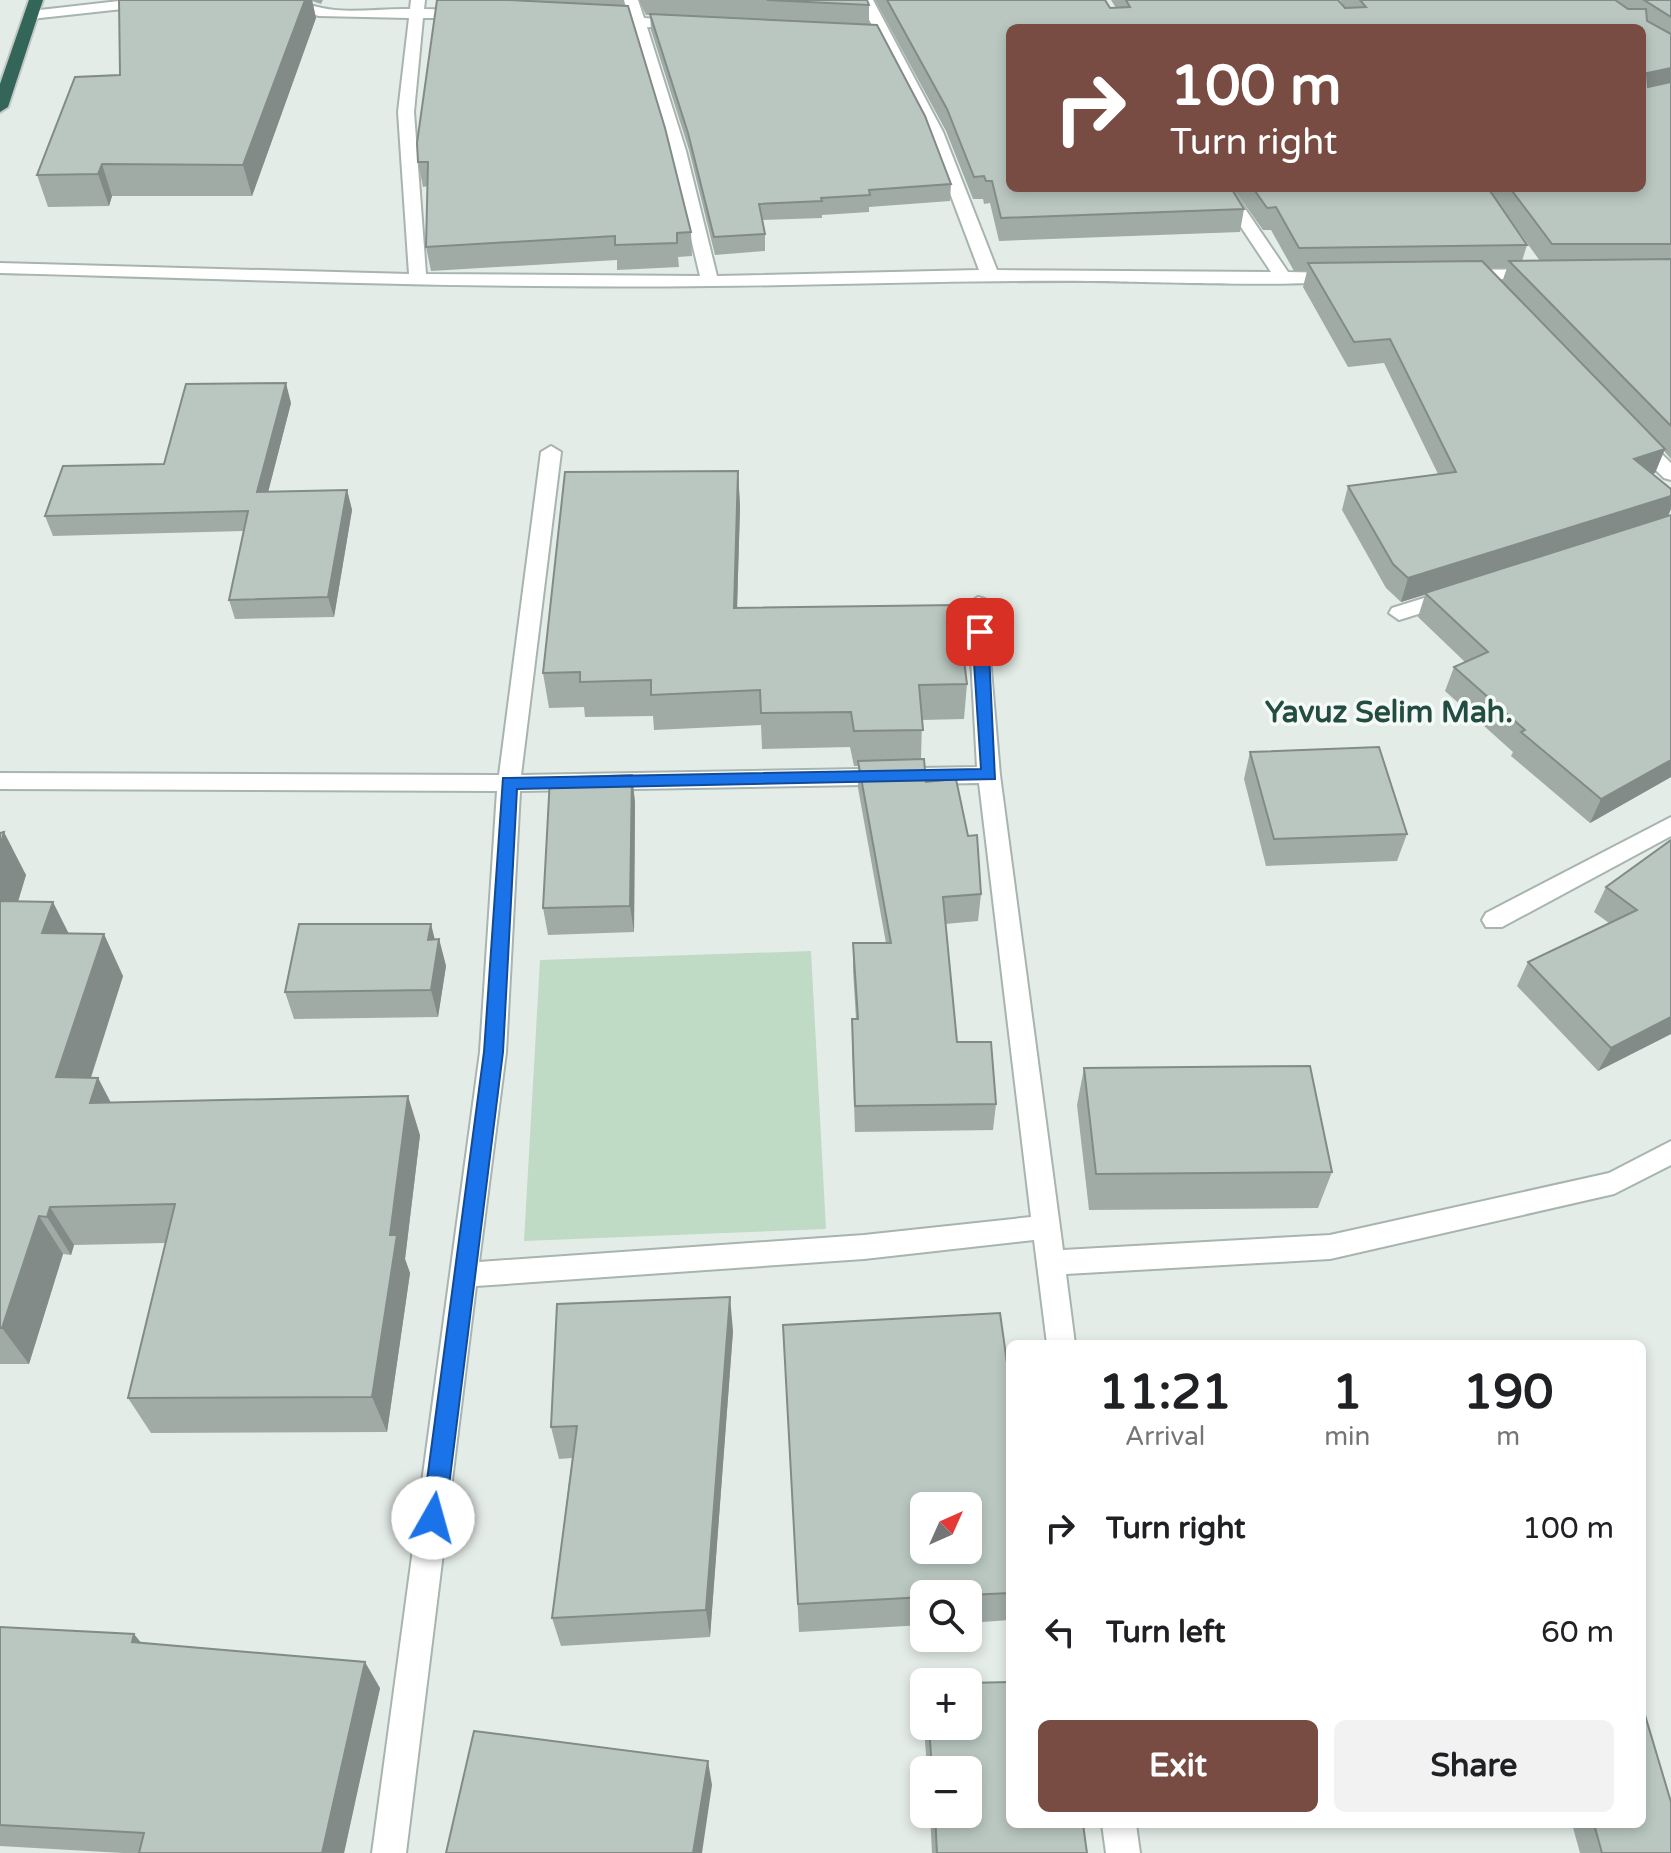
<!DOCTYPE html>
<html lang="en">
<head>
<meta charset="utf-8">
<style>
	body { margin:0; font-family:"Varela Round",sans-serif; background:#f2f2f2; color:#202124; height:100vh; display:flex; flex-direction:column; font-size:30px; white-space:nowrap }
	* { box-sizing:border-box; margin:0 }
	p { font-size:26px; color:#757577 }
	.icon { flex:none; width:44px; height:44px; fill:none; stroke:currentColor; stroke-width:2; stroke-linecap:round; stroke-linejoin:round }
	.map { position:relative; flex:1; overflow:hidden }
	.drawer { position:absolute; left:1006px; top:1340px; width:640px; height:488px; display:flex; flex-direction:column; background:#fff; border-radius:12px; box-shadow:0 4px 12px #0003 }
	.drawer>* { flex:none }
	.guide { position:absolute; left:1006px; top:24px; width:640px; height:168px; border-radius:12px; box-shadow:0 4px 12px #0003; background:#794c43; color:#fff; overflow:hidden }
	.needle { width:52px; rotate:45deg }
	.buttons { position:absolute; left:910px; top:1492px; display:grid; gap:16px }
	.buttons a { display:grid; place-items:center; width:72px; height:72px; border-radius:12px; background:#fff; box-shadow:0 4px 12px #0003; font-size:40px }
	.pin { position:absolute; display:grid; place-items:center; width:68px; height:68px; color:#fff; margin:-34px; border-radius:16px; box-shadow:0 4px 12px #0006 }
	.me { position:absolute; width:88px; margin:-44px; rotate:7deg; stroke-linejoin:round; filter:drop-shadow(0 0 6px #0008) }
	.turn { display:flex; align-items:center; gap:28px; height:168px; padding:0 32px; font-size:36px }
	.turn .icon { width:104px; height:104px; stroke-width:2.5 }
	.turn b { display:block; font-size:56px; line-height:68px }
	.eta { display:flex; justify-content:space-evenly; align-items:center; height:136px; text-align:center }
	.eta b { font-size:48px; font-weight:700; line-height:56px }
	.primary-button { display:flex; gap:16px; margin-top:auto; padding:16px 32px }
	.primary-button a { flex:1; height:92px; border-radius:12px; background:#794c43; color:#fff; font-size:32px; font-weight:700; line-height:92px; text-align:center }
	.primary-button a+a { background:#f2f2f2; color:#202124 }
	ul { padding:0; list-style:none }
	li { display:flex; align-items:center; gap:24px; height:104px; padding:0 32px }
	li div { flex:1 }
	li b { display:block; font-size:30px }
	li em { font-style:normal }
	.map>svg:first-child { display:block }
	.green { fill:#bfdbc5 }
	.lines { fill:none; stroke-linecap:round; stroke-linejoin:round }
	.minor-casing { stroke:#a7b4af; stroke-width:4 }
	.highway-casing { stroke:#c2c8c6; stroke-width:4 }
	.minor { fill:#fff; fill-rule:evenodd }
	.highway { fill:#336659; fill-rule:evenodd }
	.wall { fill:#a0aba6; fill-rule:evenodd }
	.shaded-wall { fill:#828b87 }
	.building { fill:#bac7c1; stroke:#828b87; stroke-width:2; fill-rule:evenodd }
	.route { fill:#1a73e8; stroke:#114b97; stroke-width:2 }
	.labels { text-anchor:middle; stroke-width:7; stroke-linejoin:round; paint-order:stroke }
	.district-label { font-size:30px; font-weight:bold; fill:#234d40; stroke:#f5f9f7 }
</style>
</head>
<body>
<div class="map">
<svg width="1671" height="1853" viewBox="0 0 1671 1853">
	<rect width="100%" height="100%" fill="#e4ece8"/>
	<path class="green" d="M811 951 826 1229 524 1241 540 960Z"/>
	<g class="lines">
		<defs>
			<g id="minor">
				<path d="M128 0 157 2 150 6 31 19 24 15 31 11Z"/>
				<path d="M411 0H425L424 9 468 10 475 14 468 18H423L414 112 426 274 700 276 670 151 632 26 600 24 593 20 600 16 629 17 624 0H638L644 18 684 21 691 25 684 29 647 27 686 151 717 276 979 270 927 132 859 0H873L943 132 997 270 1271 272 1215 188H1231L1288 272 1337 273 1346 278C1333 289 1125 281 1091 281 964 280 838 285 711 286 474 289 237 279 0 273V263L409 274 398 112 409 18 319 16 275 5C288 0 307 4 322 8 348 14 383 8 410 9Z"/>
				<path d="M1537 269 1543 270V278L1461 280 1452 275 1461 270Z"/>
				<path d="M1638 436 1645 438 1671 463V480L1664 478 1631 446V438Z"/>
				<path d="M551 446 561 452 521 775 977 767 968 604 978 597 985 599 1000 775 1063 1250 1330 1235 1609 1173 1671 1141V1165L1614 1194 1330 1259 1066 1274 1075 1344H1047L1034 1240 864 1259 476 1286 406 1853H372L480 1052 497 791 0 789V773L499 775 541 452ZM979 783 1031 1217 864 1235 479 1262 506 1052 520 791Z"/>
				<path d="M1450 590 1457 592 1460 597 1457 602 1399 620 1389 613 1392 608Z"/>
				<path d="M1671 817V836L1502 927H1486L1482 920 1486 913Z"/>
				<path d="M1102 1824H1136L1140 1853H1106Z"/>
			</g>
			<path id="highway" d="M29 0H43L8 107 0 112V84Z"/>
		</defs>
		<use href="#minor" class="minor-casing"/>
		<use href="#highway" class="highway-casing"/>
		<use href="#minor" class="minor"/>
		<use href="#highway" class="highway"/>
	</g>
	<g class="wall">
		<path d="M119 0H323L321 4 312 1 316 18 252 196H112L109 206 48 207 37 175 120 75Z"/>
		<path d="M437 0H624V5L691 232 692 256 678 257 679 267 617 270V260L431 271 426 247 428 186 423 187 418 162Z"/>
		<path d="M639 0H867L869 5V25L951 184 950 201 869 207V212L822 215V218L762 220 765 234V251L715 255 689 150 651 30 650 15H646Z"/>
		<path d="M875 0H1105L1110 8H1116L1111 0H1338L1345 8 1340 0H1671V459L1664 451 1655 473 1652 474 1671 489V509L1668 516 1671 515V777L1590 823 1511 756 1513 752 1445 691 1454 667 1465 662 1418 617 1425 595 1401 602 1386 588 1342 510 1348 486 1438 474 1384 363 1348 367 1303 287 1307 271H1294L1271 230H1263L1233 188H1642L1010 28 1244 209 1240 232 999 241 990 203 984 204 983 199H973L946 131ZM1499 204 1540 261H1522L1527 245ZM1489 268H1507L1502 282Z"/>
		<path d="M291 403 268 492 347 490 352 510 334 617 235 619 229 600 244 531 53 536 45 516 164 464Z"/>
		<path d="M738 471 740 507 737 608 967 684 964 719 922 720 921 759 926 782 981 894 978 921 945 924 957 1042 996 1104 993 1130 855 1132 852 1045V1019H856L853 970V943H886L858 788V766H854L850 747 762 749 761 725 654 730 653 716 585 717 584 707 549 708 543 673Z"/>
		<path d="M1250 752 1407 834 1397 861 1266 866 1244 779Z"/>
		<path d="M632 775 635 803 634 932 548 935 543 908Z"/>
		<path d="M0 833 26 875 18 902 69 933 123 976 91 1078H98L110 1102 420 1135 405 1259 410 1273 387 1432 151 1433 128 1398 165 1243 74 1245 71 1255 63 1254 29 1364H0Z"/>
		<path d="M1671 840V1034L1598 1071 1517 986 1528 962 1609 923 1594 912 1606 887Z"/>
		<path d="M435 939H439L446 966 438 1017 294 1019 285 992Z"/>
		<path d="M1084 1068 1332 1172 1318 1208 1089 1210 1077 1105Z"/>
		<path d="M783 1325 1010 1384V1620L968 1623V1594H924V1625L799 1632Z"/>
		<path d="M733 1331 710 1637 561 1646 552 1618 572 1458 559 1459 551 1427Z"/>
		<path d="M0 1627 140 1642 380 1688 344 1853H123L0 1846Z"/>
		<path d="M924 1726H968L1087 1853H932L930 1814H968V1770H927Z"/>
		<path d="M1572 1824H1642L1671 1853H1580Z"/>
	</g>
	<g class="shaded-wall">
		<path d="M305 0H312L316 18 252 196 243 165Z"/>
		<path d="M1671 68V88L1642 95 1647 73Z"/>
		<path d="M102 164 112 196 109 206 98 174Z"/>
		<path d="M286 383 291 403 263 512 257 492Z"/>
		<path d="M1665 449 1655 473 1624 483 1634 459Z"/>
		<path d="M738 471 740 507 736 644 734 608Z"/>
		<path d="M347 490 352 510 334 617 328 597Z"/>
		<path d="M1671 496V509L1667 518 1401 602 1408 578Z"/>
		<path d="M1671 760V777L1590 823 1601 799Z"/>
		<path d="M632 775 635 803 634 932 630 906Z"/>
		<path d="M4 832 26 875 5 943 0 933V847Z"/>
		<path d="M53 902 74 944 42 933Z"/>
		<path d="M431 924 437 948 439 939 446 966 438 1017 431 990 428 940Z"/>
		<path d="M104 934 123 976 78 1117 56 1077Z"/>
		<path d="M1671 1017V1034L1598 1071 1611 1048Z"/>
		<path d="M98 1078 119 1118 90 1103Z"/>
		<path d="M408 1096 420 1135 405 1259 410 1273 387 1432 372 1397 390 1235Z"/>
		<path d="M50 1207 74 1245 71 1255 47 1217Z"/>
		<path d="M39 1216 63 1254 29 1364 2 1328Z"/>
		<path d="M730 1297 733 1331 710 1637 706 1610Z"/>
		<path d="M134 1634 156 1661 132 1642Z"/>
		<path d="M365 1662 380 1688 344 1853H322Z"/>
		<path d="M708 1761 712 1785 702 1853H693Z"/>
	</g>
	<g class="building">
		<path d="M119 0H305L243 165 102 164 98 174 37 175 75 77 120 75Z"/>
		<path d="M437 0H509L628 6 665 128 691 232 677 233V243L615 245V236L426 247 428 162H418L417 143Z"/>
		<path d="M767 0H867L869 5Z"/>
		<path d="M887 0H1105L1110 8 1130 7 1126 0H1338L1345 8 1366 7 1360 0H1615L1628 9H1646L1647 21 1671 34V68L1647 73 1648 87 1671 82V244H1552L1510 188H1642V28H1010V188H1231L1244 209 1001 218 992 181H986L984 176 974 177 947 109Z"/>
		<path d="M1644 0H1671V17Z"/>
		<path d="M650 14 877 25 925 116 951 184 869 190 870 195 821 198 822 201 759 204 765 234 714 237 688 133Z"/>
		<path d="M1253 188H1488L1527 245 1299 248 1276 207 1267 208Z"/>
		<path d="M1671 259V426L1509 261Z"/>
		<path d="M1482 261 1665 449 1634 459 1671 489V496L1408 578 1393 564 1348 486 1456 472 1390 339 1354 342 1308 263Z"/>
		<path d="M286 383 257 492 347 490 328 597 229 600 248 511 45 516 63 466 164 464 186 384Z"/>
		<path d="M738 471 734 608 957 605 967 684 919 685 923 730 854 731 851 712 761 713 760 690 651 695V680L580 682V672L543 673 565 472Z"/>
		<path d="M1671 515V760L1601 799 1521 732 1525 730 1454 667 1488 652 1425 593Z"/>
		<path d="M1379 747 1407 834 1274 839 1250 752Z"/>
		<path d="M924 759 926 782 956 779 968 836 977 835 981 894 943 897 957 1042H991L996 1104 855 1106 852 1019H858L853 943H891L858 761Z"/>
		<path d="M632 775 630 906 543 908 550 778Z"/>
		<path d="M4 832 0 847V833Z"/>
		<path d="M1671 840V1017L1611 1048 1528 962 1637 910 1606 887Z"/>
		<path d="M0 901 53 902 42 933 104 934 56 1077 98 1078 90 1103 408 1096 390 1235H397L372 1397 128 1398 175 1204 50 1207 47 1217 39 1216 2 1328H0Z"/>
		<path d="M299 924H431L428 940 439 939 431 990 285 992Z"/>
		<path d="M1310 1066 1332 1172 1096 1174 1084 1068Z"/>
		<path d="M730 1297 706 1610 552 1618 577 1426 551 1427 557 1304Z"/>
		<path d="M1000 1313 1010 1384V1593L968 1595 924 1594V1597L798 1604 783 1325ZM924 1506H968V1550H924Z"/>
		<path d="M0 1627 134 1634 132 1642 365 1662 322 1853H139L144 1833 0 1825Z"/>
		<path d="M1010 1682V1824H1083L1087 1853H937L935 1814H968V1770H932L929 1726H968V1683Z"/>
		<path d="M1642 1705 1671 1802V1853H1602L1594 1824H1642Z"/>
		<path d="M474 1731 708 1761 693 1853H446Z"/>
	</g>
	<path class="route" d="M980 627 988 632 995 779 517 789 503 1052 445 1518 441 1526 433 1529 425 1526 422 1518 484 1052 503 778 981 769 972 632Z"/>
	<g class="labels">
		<g class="district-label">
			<text x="1389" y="722">Yavuz Selim Mah.</text>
		</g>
	</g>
</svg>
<div class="buttons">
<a><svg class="needle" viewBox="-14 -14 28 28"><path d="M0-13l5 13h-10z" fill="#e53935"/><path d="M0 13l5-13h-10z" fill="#757577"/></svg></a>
<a><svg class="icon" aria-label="search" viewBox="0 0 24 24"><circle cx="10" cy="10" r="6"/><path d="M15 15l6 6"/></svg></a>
<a>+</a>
<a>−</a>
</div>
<div class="pin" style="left:980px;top:632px;background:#d93025"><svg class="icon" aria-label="arrive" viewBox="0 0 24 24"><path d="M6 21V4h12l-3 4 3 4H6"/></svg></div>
<svg class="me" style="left:433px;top:1518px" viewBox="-20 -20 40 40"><circle r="19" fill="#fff"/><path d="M0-13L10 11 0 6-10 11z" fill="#1a73e8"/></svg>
<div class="guide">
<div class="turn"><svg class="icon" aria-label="right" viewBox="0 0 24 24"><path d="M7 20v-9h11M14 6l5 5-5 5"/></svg><div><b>100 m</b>Turn right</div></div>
</div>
<section class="drawer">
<div class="eta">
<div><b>11:21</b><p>Arrival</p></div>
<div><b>1</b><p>min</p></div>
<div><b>190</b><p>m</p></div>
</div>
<ul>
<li><svg class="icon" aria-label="right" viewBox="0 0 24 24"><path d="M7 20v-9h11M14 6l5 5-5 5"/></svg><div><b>Turn right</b></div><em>100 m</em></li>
<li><svg class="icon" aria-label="left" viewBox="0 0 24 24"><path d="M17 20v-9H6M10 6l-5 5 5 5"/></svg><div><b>Turn left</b></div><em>60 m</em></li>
</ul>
<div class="primary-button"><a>Exit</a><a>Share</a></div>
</section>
</div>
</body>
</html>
